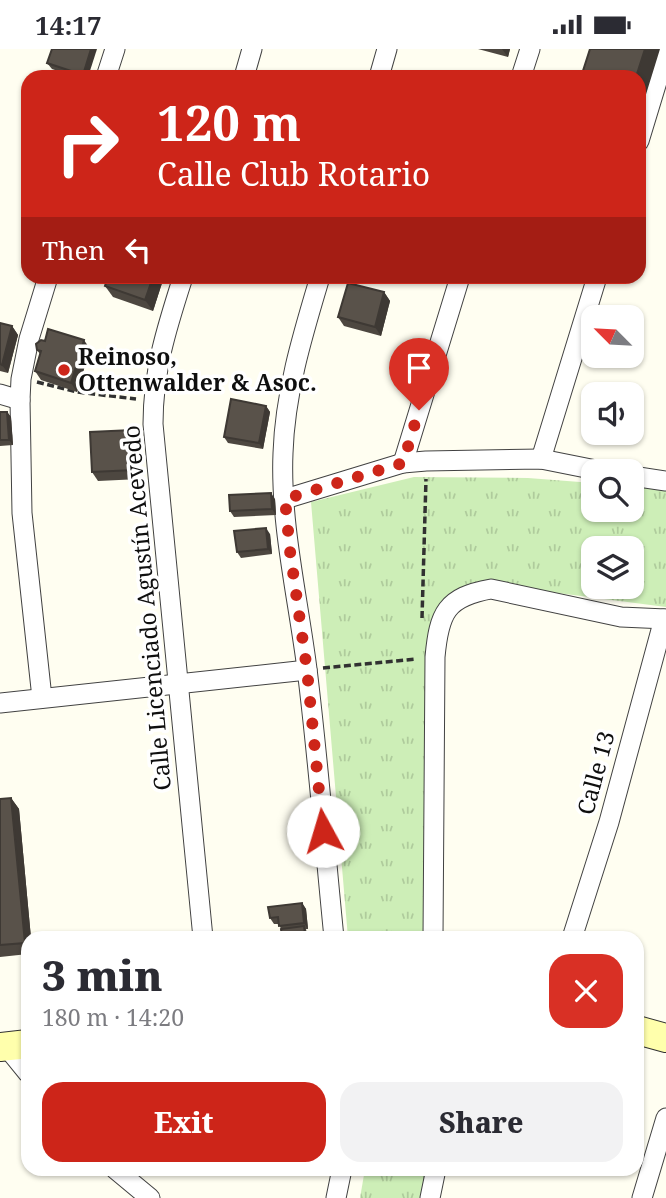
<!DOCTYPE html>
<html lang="en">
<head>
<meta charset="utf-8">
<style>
	body { margin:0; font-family:"Noto Serif",serif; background:#f2f2f3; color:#2b2b33; height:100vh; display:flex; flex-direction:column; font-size:26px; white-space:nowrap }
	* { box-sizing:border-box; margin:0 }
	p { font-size:23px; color:#7c7c81 }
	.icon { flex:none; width:38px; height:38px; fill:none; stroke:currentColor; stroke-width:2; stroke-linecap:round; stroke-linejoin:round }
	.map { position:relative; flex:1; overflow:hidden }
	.sheet { position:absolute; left:21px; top:882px; width:623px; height:245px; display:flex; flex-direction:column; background:#fff; border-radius:21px; box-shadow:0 2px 5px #0004 }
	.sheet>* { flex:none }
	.banner { position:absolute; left:21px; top:21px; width:625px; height:214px; border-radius:21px; box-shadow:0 2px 5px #0004; background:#cd2519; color:#fff; overflow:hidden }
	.needle { width:46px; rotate:294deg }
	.buttons { position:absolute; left:581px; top:256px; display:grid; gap:14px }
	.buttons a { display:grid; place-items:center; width:63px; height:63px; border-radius:14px; background:#fff; box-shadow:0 2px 5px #0004; font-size:35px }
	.pin { position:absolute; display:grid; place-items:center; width:60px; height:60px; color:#fff; margin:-72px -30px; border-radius:50% 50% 50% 0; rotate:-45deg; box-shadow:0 0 7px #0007 }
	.pin .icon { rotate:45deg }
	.me { position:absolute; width:77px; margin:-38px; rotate:354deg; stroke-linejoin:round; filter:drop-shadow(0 0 5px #0008) }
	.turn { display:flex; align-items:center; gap:24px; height:147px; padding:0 21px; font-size:32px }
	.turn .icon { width:91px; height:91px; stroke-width:2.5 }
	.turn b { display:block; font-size:49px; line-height:60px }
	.then { display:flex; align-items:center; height:66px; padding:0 21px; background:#0003; gap:14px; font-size:26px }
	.round { display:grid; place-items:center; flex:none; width:74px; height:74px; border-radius:21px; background:#f2f2f3 }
	.headline { display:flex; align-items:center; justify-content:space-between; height:119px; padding:0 21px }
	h1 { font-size:42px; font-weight:800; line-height:52px }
	.cta { display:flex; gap:14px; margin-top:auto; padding:14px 21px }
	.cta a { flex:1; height:80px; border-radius:21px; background:#cd2519; color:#fff; font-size:28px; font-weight:800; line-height:80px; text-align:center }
	.cta a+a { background:#f2f2f3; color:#2b2b33 }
	.status { display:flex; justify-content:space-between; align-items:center; height:49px; padding:0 35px; background:#fff; direction:ltr }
	.status svg { height:19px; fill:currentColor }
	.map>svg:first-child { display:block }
	.grass { fill:url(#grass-tufts); fill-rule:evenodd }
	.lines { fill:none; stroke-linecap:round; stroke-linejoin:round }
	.minor-casing { stroke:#424242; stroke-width:21 }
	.secondary-casing { stroke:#313131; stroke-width:30 }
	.path { stroke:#313131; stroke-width:3.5; stroke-dasharray:7 3.5; stroke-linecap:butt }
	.minor { stroke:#fff; stroke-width:19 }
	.secondary { stroke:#ffffac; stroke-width:28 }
	.wall { fill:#4d4740 }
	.shaded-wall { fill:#3e3934 }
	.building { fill:#59524a; stroke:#3e3934; stroke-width:2 }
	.route { stroke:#cd2519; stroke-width:12; stroke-dasharray:0 21.6 }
	.poi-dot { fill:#cd2519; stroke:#fff; stroke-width:2.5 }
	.labels { text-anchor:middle; stroke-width:7; stroke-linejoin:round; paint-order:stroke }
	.poi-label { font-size:23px; font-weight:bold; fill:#0f0f0f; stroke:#fff; text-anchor:start }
	.street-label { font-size:23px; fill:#0f0f0f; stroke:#fff }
</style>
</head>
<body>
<div class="status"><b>14:17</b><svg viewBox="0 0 49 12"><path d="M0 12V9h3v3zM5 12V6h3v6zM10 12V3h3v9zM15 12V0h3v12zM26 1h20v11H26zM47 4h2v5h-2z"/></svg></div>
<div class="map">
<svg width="666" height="1149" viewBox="0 0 666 1149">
	<defs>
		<pattern id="grass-tufts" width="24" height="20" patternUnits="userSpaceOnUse" patternTransform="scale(1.75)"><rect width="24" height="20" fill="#cdeeb7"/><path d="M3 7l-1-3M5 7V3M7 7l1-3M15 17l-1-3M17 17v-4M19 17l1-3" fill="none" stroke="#afcb9c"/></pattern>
	</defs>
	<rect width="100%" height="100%" fill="#fffef1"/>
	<g class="grass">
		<path d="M414 428 528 429 593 434V460H632V436L666 438V558L519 539 468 544 431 590 439 889H348L311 453ZM593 499H632V537H593Z"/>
		<path d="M365 1120H429L425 1149H360Z"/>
	</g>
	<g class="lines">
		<defs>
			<g id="minor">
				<path d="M106 28 115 0"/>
				<path d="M244 28 252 0"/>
				<path d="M379 28 387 0"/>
				<path d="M521 28 530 0"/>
				<path d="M639 92 666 3"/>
				<path d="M183 228C167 278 153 321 153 375L203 889"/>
				<path d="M320 228C303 285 285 343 283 404 280 474 298 549 307 620 318 709 325 799 334 889"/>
				<path d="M0 345 20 351"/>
				<path d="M541 410 597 228"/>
				<path d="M403 414 460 228"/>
				<path d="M632 427 666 432"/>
				<path d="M285 450 403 414 426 412 541 410 601 422"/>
				<path d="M42 649 22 464 20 351 21 330 29 290 48 228"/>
				<path d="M0 654 307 621"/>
				<path d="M433 889 435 608C439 564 446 548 491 540L621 568 666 570"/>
				<path d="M572 889 609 773 664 570"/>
				<path d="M6 997 28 1024"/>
				<path d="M115 1120 150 1149"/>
				<path d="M336 1149 342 1120"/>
				<path d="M430 1149 436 1120"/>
				<path d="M642 1149 666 1069"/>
			</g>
			<g id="secondary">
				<path d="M637 981 666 989"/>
				<path d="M0 998 28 995"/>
			</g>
		</defs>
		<use href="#minor" class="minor-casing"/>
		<use href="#secondary" class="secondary-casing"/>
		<g class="path">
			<path d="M37 333 77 343 136 350"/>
			<path d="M422 569 426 430"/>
			<path d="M323 619 416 610"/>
		</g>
		<use href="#minor" class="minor"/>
		<use href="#secondary" class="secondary"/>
	</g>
	<g class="wall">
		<path d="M52 0 88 28H76L52 20 47 14Z"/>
		<path d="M478 0H510L508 8Z"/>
		<path d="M108 228H157L162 234 153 262 113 248 105 237Z"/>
		<path d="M384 243 390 252 381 287 344 277 338 268Z"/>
		<path d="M0 274 12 277 18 286 8 324 0 322Z"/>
		<path d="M90 300 77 343 41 331 35 322 40 305 37 301Z"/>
		<path d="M266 357 270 363 263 400 228 394 224 388Z"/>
		<path d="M0 363H7L11 368 13 396 0 397Z"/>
		<path d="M138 390 140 430 98 432 92 423Z"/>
		<path d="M275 450 276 466 234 468 230 462Z"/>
		<path d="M270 485 272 505 241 509 237 503Z"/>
		<path d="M11 749 19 760 31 889H28V905L0 908V750Z"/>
		<path d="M302 854 306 860 308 880H306L307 885 282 888 281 880 279 875H274L270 869Z"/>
	</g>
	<g class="shaded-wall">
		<path d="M91 0H97L88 28H84L83 26Z"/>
		<path d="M502 0H510L508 8Z"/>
		<path d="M645 0H660L639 68V28H636Z"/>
		<path d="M153 228H157L162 234 153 262 145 251Z"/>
		<path d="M384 243 390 252 381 287 375 278Z"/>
		<path d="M12 277 18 286 8 324 2 316Z"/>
		<path d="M84 291 90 300 77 343 71 334Z"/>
		<path d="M266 357 270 363 263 400 259 394Z"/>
		<path d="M7 363 11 368 13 396 9 391Z"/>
		<path d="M132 381 138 390 140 430 134 421Z"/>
		<path d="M271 444 275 450 276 466 272 460Z"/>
		<path d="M266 479 270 485 272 505 268 500Z"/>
		<path d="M11 749 19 760 31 889H28V899L25 894Z"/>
		<path d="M302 854 306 860 308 880 304 874Z"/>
	</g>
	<g class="building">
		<path d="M52 0H91L83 26 47 14Z"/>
		<path d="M590 0H645L636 28H581Z"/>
		<path d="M28 80V92L25 91Z"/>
		<path d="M108 228H153L145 251 105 237Z"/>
		<path d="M348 234 384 243 375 278 338 268Z"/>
		<path d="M0 274 12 277 2 316 0 315Z"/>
		<path d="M48 280 84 291 71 334 35 322 41 302 37 301 36 295 41 291 45 292Z"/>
		<path d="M231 350 266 357 259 394 224 388Z"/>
		<path d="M0 363H7L9 391H0Z"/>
		<path d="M132 381 134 421 92 423 90 383Z"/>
		<path d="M271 444 272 460 230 462 229 446Z"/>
		<path d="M266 479 268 500 237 503 234 482Z"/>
		<path d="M11 749 25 894 0 896V750Z"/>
		<path d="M302 854 304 874 279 877 278 868 270 869 268 858Z"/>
		<path d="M304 877 305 885 282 888 281 880Z"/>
		<path d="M309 884 310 889H275Z"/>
	</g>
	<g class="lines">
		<path class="route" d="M323 782 307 621 290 502 285 450 403 414 419 361"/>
	</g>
	<circle class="poi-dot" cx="64" cy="321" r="7"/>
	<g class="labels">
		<g class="poi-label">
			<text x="78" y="316">Reinoso,<tspan x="78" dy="26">Ottenwalder &amp; Asoc.</tspan></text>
		</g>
		<g class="street-label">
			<text transform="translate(147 559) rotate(-95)" y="8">Calle Licenciado Agustín Acevedo</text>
			<text transform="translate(596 724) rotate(-75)" y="8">Calle 13</text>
		</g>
	</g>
</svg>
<div class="buttons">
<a><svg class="needle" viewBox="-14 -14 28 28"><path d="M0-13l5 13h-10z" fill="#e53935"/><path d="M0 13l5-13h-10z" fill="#7c7c81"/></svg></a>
<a><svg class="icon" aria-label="sound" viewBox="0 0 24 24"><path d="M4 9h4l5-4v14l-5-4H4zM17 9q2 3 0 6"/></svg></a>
<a><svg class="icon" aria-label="search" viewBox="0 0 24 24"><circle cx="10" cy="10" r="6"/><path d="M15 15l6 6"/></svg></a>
<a><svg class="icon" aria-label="layers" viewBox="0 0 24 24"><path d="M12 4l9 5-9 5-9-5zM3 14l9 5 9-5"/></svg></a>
</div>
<div class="pin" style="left:419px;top:361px;background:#d93025"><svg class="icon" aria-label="arrive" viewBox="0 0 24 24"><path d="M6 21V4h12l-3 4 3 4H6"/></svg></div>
<svg class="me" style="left:323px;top:782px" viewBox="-20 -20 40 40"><circle r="19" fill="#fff"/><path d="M0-13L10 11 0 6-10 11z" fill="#cd2519"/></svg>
<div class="banner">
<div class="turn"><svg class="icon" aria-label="right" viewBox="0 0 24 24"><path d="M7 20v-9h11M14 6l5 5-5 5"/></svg><div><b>120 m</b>Calle Club Rotario</div></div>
<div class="then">Then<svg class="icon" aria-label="left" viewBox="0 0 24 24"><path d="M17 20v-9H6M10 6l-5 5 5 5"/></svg></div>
</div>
<section class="sheet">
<div class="headline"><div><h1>3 min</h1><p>180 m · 14:20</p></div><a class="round" style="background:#d93025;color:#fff"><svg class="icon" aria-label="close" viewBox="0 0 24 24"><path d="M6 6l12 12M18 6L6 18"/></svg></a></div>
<div class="cta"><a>Exit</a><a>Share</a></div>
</section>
</div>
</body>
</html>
